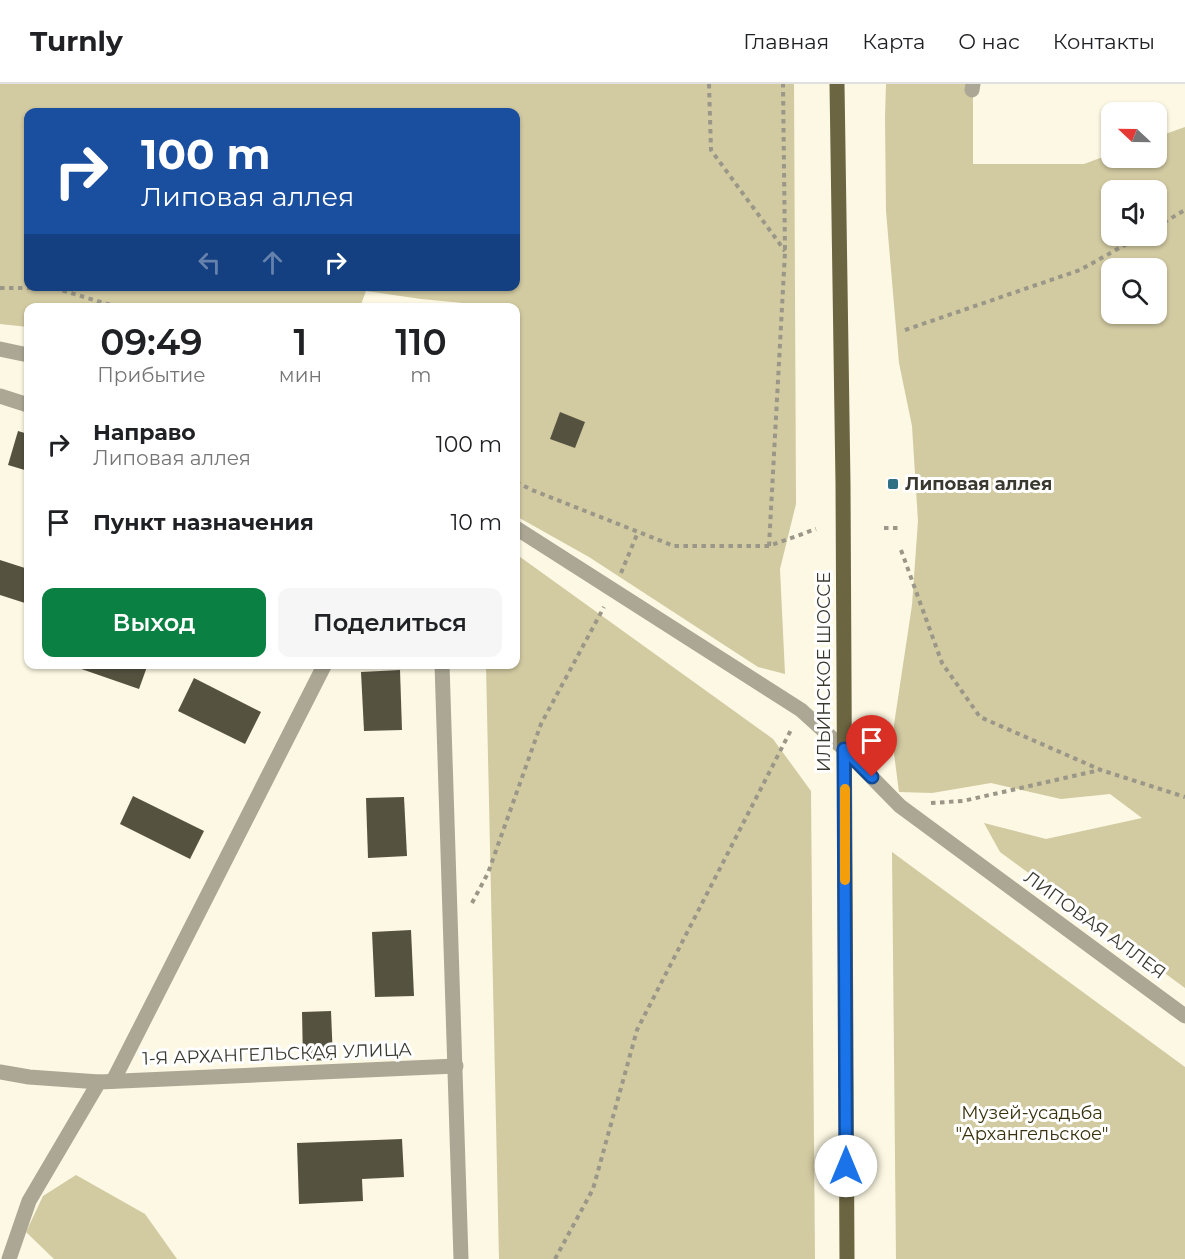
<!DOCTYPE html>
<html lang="ru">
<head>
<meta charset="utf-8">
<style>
	body { margin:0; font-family:Montserrat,sans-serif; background:#f6f6f6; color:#202124; height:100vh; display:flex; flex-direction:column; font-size:22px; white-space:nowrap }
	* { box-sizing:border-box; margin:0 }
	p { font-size:20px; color:#757577 }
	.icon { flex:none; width:33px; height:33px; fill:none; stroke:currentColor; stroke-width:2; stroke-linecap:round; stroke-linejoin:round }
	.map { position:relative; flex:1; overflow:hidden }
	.side { position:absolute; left:24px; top:219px; width:496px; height:366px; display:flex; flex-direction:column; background:#fff; border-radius:12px; box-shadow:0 2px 4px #0004 }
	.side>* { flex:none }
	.top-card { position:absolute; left:24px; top:24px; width:496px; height:183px; border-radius:12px; box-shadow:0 2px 4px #0004; background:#1a4fa0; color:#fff; overflow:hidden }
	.needle { width:39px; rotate:292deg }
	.controls { position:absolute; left:1101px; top:18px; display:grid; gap:12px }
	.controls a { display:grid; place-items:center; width:66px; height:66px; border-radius:12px; background:#fff; box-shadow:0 2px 4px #0004; font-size:30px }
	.pin { position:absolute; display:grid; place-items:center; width:51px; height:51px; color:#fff; margin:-62px -26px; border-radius:50% 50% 50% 0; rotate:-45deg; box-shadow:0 0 6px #0007 }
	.pin .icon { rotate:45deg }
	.me { position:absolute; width:66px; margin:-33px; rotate:0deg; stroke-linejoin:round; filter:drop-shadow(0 0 4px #0008) }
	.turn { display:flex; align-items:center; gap:21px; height:126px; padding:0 18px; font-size:27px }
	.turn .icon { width:78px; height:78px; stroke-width:2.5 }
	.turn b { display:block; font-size:42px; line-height:51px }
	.lanes { display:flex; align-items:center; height:57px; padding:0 18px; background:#0003; justify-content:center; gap:30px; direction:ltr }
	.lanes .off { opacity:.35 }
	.eta { display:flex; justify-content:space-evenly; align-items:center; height:102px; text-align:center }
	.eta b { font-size:36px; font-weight:600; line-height:42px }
	.button { display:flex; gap:12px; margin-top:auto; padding:12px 18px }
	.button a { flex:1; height:69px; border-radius:12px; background:#0b8043; color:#fff; font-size:24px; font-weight:600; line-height:69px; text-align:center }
	.button a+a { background:#f6f6f6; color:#202124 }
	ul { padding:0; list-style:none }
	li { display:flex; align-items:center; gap:18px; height:78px; padding:0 18px }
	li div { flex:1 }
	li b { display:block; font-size:22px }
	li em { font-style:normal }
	header { display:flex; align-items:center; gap:36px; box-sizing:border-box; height:84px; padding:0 30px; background:#fff; border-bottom:2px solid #e0e0e0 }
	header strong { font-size:28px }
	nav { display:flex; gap:33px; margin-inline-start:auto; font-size:21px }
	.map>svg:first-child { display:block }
	.green { fill:#d2caa1; fill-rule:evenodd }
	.building { fill:#555240 }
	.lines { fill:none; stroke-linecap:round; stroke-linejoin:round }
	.path { stroke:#9a9788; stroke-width:4; stroke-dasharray:4.5 4.5; stroke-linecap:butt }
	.minor { stroke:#aba794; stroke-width:15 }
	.major { stroke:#6c6542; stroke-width:15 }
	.route-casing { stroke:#114b97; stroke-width:15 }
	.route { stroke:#1a73e8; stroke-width:10 }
	.slow { stroke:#f59e0b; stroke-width:10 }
	.poi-dot { fill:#2f7084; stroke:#fff; stroke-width:2 }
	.labels { text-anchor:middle; stroke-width:6; stroke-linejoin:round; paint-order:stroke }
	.poi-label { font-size:18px; font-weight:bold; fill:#3a3930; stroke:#fff; text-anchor:start }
	.street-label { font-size:18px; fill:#3a3930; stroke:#fff }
	.park-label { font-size:18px; fill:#38310b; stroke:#fff }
</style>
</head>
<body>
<header>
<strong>Turnly</strong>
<nav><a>Главная</a><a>Карта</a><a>О нас</a><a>Контакты</a></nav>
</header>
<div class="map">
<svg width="1185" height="1175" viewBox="0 0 1185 1175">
	<rect width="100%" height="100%" fill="#fcf8e3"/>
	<g class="green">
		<path d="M0 0H794L796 420 780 485 785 590 758 583 589 473 516 432V224L421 215 366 207 360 223 28 224V243L0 240ZM28 28H516V202H28Z"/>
		<path d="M886 0H973V80H1084L1111 70 1112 74H1156L1157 53 1185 43V904L1000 768 984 739 1046 755 1142 734 1110 710 1061 715 991 699 932 709 899 708 892 654 912 521 918 437 912 342 899 279 886 127 885 33ZM1112 106H1156V152H1112ZM1112 184H1156V230H1112Z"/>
		<path d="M516 470 773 655 811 707 815 1175H499L486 581 516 580Z"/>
		<path d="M892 768 1185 983V1175H896Z"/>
		<path d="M76 1091 145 1130 177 1175H54L26 1148 43 1112Z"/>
	</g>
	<g class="building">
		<path d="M560 328 585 338 575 364 550 355Z"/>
		<path d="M18 347 28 350V387L8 381Z"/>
		<path d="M0 476 28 485V520L0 511Z"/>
		<path d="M67 580H148L139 605Z"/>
		<path d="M400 586 402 646 364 647 361 588Z"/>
		<path d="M194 594 261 628 245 660 178 627Z"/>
		<path d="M133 712 204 747 190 775 120 740Z"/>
		<path d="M404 713 407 772 368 774 366 714Z"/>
		<path d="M411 846 414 912 375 913 372 848Z"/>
		<path d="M331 927 333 976 303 977 302 928Z"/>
		<path d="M402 1055 404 1093 362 1095 363 1117 299 1120 297 1059Z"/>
	</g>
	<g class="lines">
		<g class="path">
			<path d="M709 0 711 66 785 167"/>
			<path d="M1156 143 1185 126"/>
			<path d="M0 204H54L121 224"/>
			<path d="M905 246 1080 186 1141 152"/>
			<path d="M516 398 532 406 674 462H769L816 445"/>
			<path d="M884 444H899"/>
			<path d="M769 462 785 168 783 0"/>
			<path d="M901 466 942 579 980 633 1101 686 1185 713"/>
			<path d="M621 489 638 448"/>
			<path d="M931 719 963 717 1100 686"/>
			<path d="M472 819 488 789 541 640 604 523"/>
			<path d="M555 1175 593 1105 637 946 792 644"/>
		</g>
		<g class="minor">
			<path d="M972 6 973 0"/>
			<path d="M0 265 28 271"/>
			<path d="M0 312 28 321"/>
			<path d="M516 444 801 626 844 665 900 722 1185 932"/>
			<path d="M442 580 461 1175"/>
			<path d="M0 988 29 993 99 998 456 982"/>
			<path d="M113 997 325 580"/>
			<path d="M9 1175 29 1117 99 998"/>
		</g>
		<path class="major" d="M837 0 843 400 847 1175"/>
	</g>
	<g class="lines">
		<defs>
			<path id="route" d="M846 1082 844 665 872 693"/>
		</defs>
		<use href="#route" class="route-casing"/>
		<use href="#route" class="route"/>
		<path class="slow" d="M845 705V796"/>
	</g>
	<rect class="poi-dot" x="887" y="394" width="12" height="12" rx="3"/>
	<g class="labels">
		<g class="poi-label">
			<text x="905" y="406">Липовая аллея</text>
		</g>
		<g class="street-label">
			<text transform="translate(824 588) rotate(-90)" y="6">ИЛЬИНСКОЕ ШОССЕ</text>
			<text transform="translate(1095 841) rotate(36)" y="6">ЛИПОВАЯ АЛЛЕЯ</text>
			<text transform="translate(277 970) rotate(-2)" y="6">1-Я АРХАНГЕЛЬСКАЯ УЛИЦА</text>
		</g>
		<g class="park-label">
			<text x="1032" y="1035">Музей-усадьба<tspan x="1032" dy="21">"Архангельское"</tspan></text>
		</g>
	</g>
</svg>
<div class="controls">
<a><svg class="needle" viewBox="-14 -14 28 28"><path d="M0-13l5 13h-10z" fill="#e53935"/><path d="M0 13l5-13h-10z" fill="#757577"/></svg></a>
<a><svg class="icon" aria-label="sound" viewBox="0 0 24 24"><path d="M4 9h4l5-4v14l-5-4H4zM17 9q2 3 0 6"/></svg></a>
<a><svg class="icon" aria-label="search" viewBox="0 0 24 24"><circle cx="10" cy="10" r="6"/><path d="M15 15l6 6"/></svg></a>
</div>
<div class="pin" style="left:872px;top:693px;background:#d93025"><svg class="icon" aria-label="arrive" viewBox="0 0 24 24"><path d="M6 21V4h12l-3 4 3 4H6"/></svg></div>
<svg class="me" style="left:846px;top:1082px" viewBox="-20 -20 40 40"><circle r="19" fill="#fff"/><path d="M0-13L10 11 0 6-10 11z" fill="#1a73e8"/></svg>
<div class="top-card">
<div class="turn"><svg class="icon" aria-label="right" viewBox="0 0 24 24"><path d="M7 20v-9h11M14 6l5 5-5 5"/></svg><div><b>100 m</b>Липовая аллея</div></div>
<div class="lanes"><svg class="icon off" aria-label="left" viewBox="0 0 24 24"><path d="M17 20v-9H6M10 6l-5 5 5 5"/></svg><svg class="icon off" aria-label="ahead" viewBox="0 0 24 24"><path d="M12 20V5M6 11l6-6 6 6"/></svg><svg class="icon" aria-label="right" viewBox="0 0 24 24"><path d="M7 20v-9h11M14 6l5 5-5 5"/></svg></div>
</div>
<section class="side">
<div class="eta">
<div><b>09:49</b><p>Прибытие</p></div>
<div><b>1</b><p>мин</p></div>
<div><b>110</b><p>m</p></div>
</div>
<ul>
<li><svg class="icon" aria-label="right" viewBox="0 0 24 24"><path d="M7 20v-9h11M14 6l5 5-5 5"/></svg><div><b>Направо</b><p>Липовая аллея</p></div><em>100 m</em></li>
<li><svg class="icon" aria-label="arrive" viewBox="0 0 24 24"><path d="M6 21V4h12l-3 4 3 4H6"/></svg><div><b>Пункт назначения</b></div><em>10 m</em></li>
</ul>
<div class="button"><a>Выход</a><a>Поделиться</a></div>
</section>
</div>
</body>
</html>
